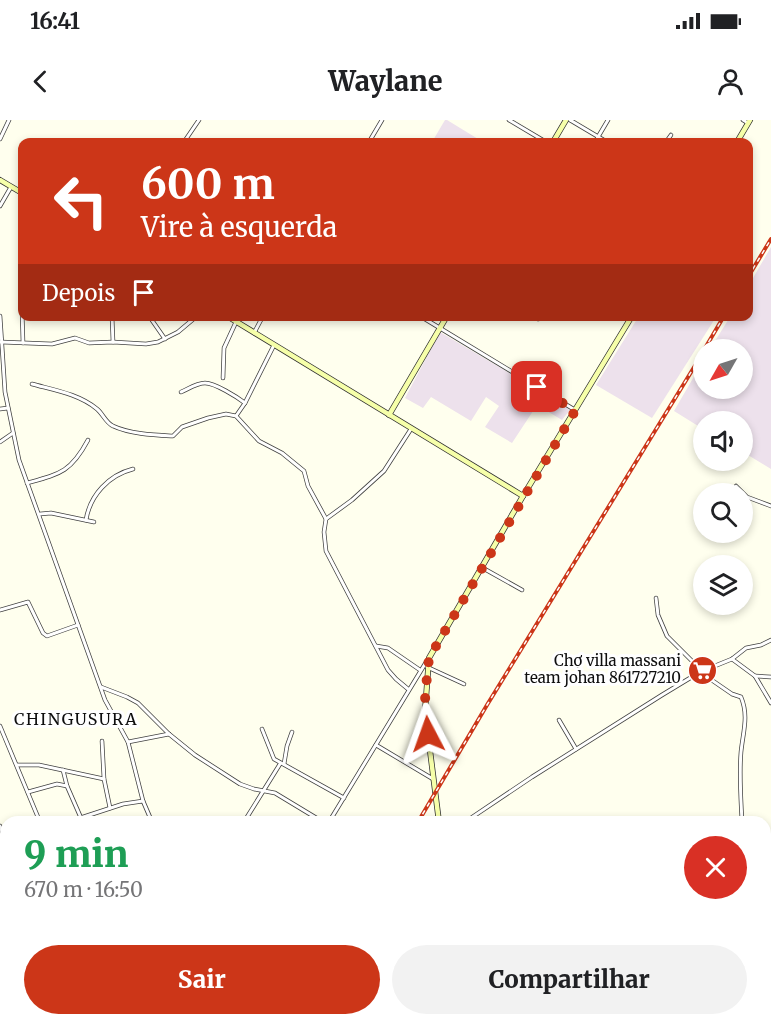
<!DOCTYPE html>
<html lang="pt">
<head>
<meta charset="utf-8">
<style>
	body { margin:0; font-family:Merriweather,serif; background:#f2f2f2; color:#202124; height:100vh; display:flex; flex-direction:column; font-size:22px; white-space:nowrap }
	* { box-sizing:border-box; margin:0 }
	p { font-size:20px; color:#757577 }
	.icon { flex:none; width:33px; height:33px; fill:none; stroke:currentColor; stroke-width:2; stroke-linecap:round; stroke-linejoin:round }
	.map { position:relative; flex:1; overflow:hidden }
	.details { position:absolute; left:0px; top:696px; width:771px; height:210px; display:flex; flex-direction:column; background:#fff; border-radius:18px 18px 0 0; box-shadow:0 3px 9px #0003 }
	.details>* { flex:none }
	.banner { position:absolute; left:18px; top:18px; width:735px; height:183px; border-radius:12px; box-shadow:0 3px 9px #0003; background:#cc3618; color:#fff; overflow:hidden }
	.needle { width:39px; rotate:231deg }
	.fabs { position:absolute; left:693px; top:219px; display:grid; gap:12px }
	.fabs a { display:grid; place-items:center; width:60px; height:60px; border-radius:50%; background:#fff; box-shadow:0 3px 9px #0003; font-size:30px }
	.pin { position:absolute; display:grid; place-items:center; width:51px; height:51px; color:#fff; margin:-26px; border-radius:12px; box-shadow:0 3px 9px #0006 }
	.me { position:absolute; width:66px; margin:-33px; rotate:356deg; stroke-linejoin:round; filter:drop-shadow(0 0 4px #0008) }
	.turn { display:flex; align-items:center; gap:21px; height:126px; padding:0 24px; font-size:27px }
	.turn .icon { width:78px; height:78px; stroke-width:2.5 }
	.turn b { display:block; font-size:42px; line-height:51px }
	.then { display:flex; align-items:center; height:57px; padding:0 24px; background:#0003; gap:12px; font-size:22px }
	.round { display:grid; place-items:center; flex:none; width:63px; height:63px; border-radius:32px; background:#f2f2f2 }
	.head { display:flex; align-items:center; justify-content:space-between; height:102px; padding:0 24px }
	h1 { font-size:36px; font-weight:800; line-height:45px; color:#1e9e55 }
	.cta { display:flex; gap:12px; margin-top:auto; padding:12px 24px }
	.cta a { flex:1; height:69px; border-radius:36px; background:#cc3618; color:#fff; font-size:24px; font-weight:800; line-height:69px; text-align:center }
	.cta a+a { background:#f2f2f2; color:#202124 }
	.status { display:flex; justify-content:space-between; align-items:center; height:42px; padding:0 30px; background:#fff; direction:ltr }
	.status svg { height:16px; fill:currentColor }
	header { display:flex; justify-content:space-between; align-items:center; height:78px; padding:0 24px; background:#fff; font-size:27px; font-weight:800 }
	.map>svg:first-child { display:block }
	.industrial { fill:#ede1ec }
	.lines { fill:none; stroke-linecap:round; stroke-linejoin:round }
	.street-casing { stroke:#414141; stroke-width:4.5 }
	.secondary-casing { stroke:#303030; stroke-width:6 }
	.street { stroke:#fff; stroke-width:3 }
	.secondary { stroke:#f6ffa9; stroke-width:4.5 }
	.rail-casing { stroke:#cc3618; stroke-width:4 }
	.rail { stroke:#fff; stroke-width:1.5; stroke-dasharray:4.5; stroke-linecap:butt }
	.route { stroke:#cc3618; stroke-width:10; stroke-dasharray:0 18 }
	.labels { text-anchor:middle; stroke-width:6; stroke-linejoin:round; paint-order:stroke }
	.poi-label { font-size:15px; fill:#0e0e0e; stroke:#fff; text-anchor:end }
	.neighbourhood-label { font-size:16px; letter-spacing:1.5px; fill:#0e0e0e; stroke:#fff }
</style>
</head>
<body>
<div class="status"><b>16:41</b><svg viewBox="0 0 49 12"><path d="M0 12V9h3v3zM5 12V6h3v6zM10 12V3h3v9zM15 12V0h3v12zM26 1h20v11H26zM47 4h2v5h-2z"/></svg></div>
<header><svg class="icon" aria-label="back" viewBox="0 0 24 24"><path d="M15 5l-7 7 7 7"/></svg>Waylane<svg class="icon" aria-label="person" viewBox="0 0 24 24"><circle cx="12" cy="8" r="4"/><path d="M4 21q1-7 8-7t8 7"/></svg></header>
<div class="map">
<svg width="771" height="906" viewBox="0 0 771 906">
	<rect width="100%" height="100%" fill="#ffe"/>
	<g class="industrial">
		<path d="M445 0H447L483 22H432Z"/>
		<path d="M771 127V349L743 332 742 302H704L703 309 674 291 703 241 704 268H742V230L710 229 730 197 748 196 749 165Z"/>
		<path d="M639 196 716 197 652 298 596 265Z"/>
		<path d="M440 212 506 251 570 290 562 300 537 285 512 323 485 307 499 286 486 277 471 301 431 277 423 288 405 278Z"/>
	</g>
	<g class="lines">
		<defs>
			<g id="street">
				<path d="M509 0 546 22"/>
				<path d="M570 0 607 22"/>
				<path d="M743 0 748 3"/>
				<path d="M0 19 9 0"/>
				<path d="M184 22 199 0"/>
				<path d="M369 22 382 0"/>
				<path d="M595 22 608 0"/>
				<path d="M666 22 671 15"/>
				<path d="M0 86 11 67"/>
				<path d="M22 189 23 223"/>
				<path d="M0 196 5 272 19 340 105 580 128 622 143 681"/>
				<path d="M112 196 113 222"/>
				<path d="M149 196 165 219"/>
				<path d="M420 196 575 290"/>
				<path d="M533 196 538 199"/>
				<path d="M254 213 263 196"/>
				<path d="M1 222 52 224 75 218 89 223 113 222 146 224 158 222 178 212 197 196"/>
				<path d="M223 258 224 228 236 202"/>
				<path d="M32 264C54 270 79 274 97 289 103 294 106 303 113 306 130 314 154 315 173 316L182 307 208 298 226 294 236 296 259 321 282 333 304 351 308 366 326 399"/>
				<path d="M181 272C188 269 197 263 205 263 215 263 237 277 245 283"/>
				<path d="M0 289 8 288"/>
				<path d="M236 296 245 283 274 225"/>
				<path d="M0 322 13 313"/>
				<path d="M27 363C60 354 71 352 88 320"/>
				<path d="M736 366 747 377 771 386"/>
				<path d="M40 394 51 393 94 402"/>
				<path d="M86 400C90 375 109 355 133 349"/>
				<path d="M481 447 522 470"/>
				<path d="M656 478 658 495 667 516 696 545 700 552 732 574 741 577C749 596 743 612 741 632 739 655 741 679 742 702"/>
				<path d="M0 490 28 482 43 513 47 516 78 505"/>
				<path d="M376 526 388 528 420 550"/>
				<path d="M732 539 755 556 771 583"/>
				<path d="M427 547 464 564"/>
				<path d="M755 556 771 557"/>
				<path d="M101 567 127 577 138 583 169 614 195 635 240 664 254 669 275 673 323 702"/>
				<path d="M408 569 396 559 388 550 326 431 324 412 326 399 352 380 384 351 411 309"/>
				<path d="M559 600 576 629"/>
				<path d="M0 606 40 702"/>
				<path d="M262 609 274 639 344 678"/>
				<path d="M102 621 104 659 110 688"/>
				<path d="M128 622 169 614"/>
				<path d="M376 625 433 659"/>
				<path d="M284 644 287 626 292 612"/>
				<path d="M17 645H39L104 659"/>
				<path d="M63 650 67 666 81 698"/>
				<path d="M28 672 57 664 67 666"/>
				<path d="M68 702 123 684 143 681 152 702"/>
				<path d="M239 702 245 699"/>
				<path d="M244 702 280 644"/>
				<path d="M329 702 428 539"/>
				<path d="M465 702 532 657 662 575 700 552 732 539 746 528 761 525 771 520"/>
				<path d="M0 706 6 721"/>
				<path d="M0 728 6 726"/>
				<path d="M0 760 6 758"/>
				<path d="M765 846 771 847"/>
				<path d="M504 900 509 906"/>
				<path d="M689 900 695 906"/>
				<path d="M130 906 132 900"/>
				<path d="M203 906 207 900"/>
			</g>
			<g id="secondary">
				<path d="M553 22 566 0"/>
				<path d="M737 22 750 0"/>
				<path d="M0 60 22 73"/>
				<path d="M227 196 523 376"/>
				<path d="M389 295 447 196"/>
				<path d="M439 702 425 591 429 538 523 376 632 196"/>
				<path d="M464 900 465 906"/>
			</g>
		</defs>
		<use href="#street" class="street-casing"/>
		<use href="#secondary" class="secondary-casing"/>
		<use href="#street" class="street"/>
		<use href="#secondary" class="secondary"/>
		<defs>
			<g id="rail">
				<path d="M748 157 771 119"/>
				<path d="M704 230 724 196"/>
				<path d="M418 702 487 585 704 231"/>
				<path d="M293 906 297 900"/>
			</g>
		</defs>
		<use href="#rail" class="rail-casing"/>
		<use href="#rail" class="rail"/>
	</g>
	<g class="lines">
		<path class="route" d="M428 614 425 576 429 538 575 291 537 267"/>
	</g>
	<defs>
		<symbol id="supermarket-disc" viewBox="-11 -11 22 22"><circle r="9.5" fill="#cc3618" stroke="#fff"/><path d="M-6-5.5h2.5l.6 2H6L4.5 2H-2.5L-4.4-4H-6ZM-1.5 3.2a1.3 1.3 0 1 0 .1 0ZM3 3.2a1.3 1.3 0 1 0 .1 0Z" fill="#fff"/></symbol>
	</defs>
	<g fill-rule="evenodd">
		<use href="#supermarket-disc" x="686" y="534" width="33" height="33"/>
	</g>
	<g class="labels">
		<g class="poi-label">
			<text x="681" y="546">Chợ villa massani<tspan x="681" dy="17">team johan 861727210</tspan></text>
		</g>
		<g class="neighbourhood-label">
			<text x="76" y="605">CHINGUSURA</text>
		</g>
	</g>
</svg>
<div class="fabs">
<a><svg class="needle" viewBox="-14 -14 28 28"><path d="M0-13l5 13h-10z" fill="#e53935"/><path d="M0 13l5-13h-10z" fill="#757577"/></svg></a>
<a><svg class="icon" aria-label="sound" viewBox="0 0 24 24"><path d="M4 9h4l5-4v14l-5-4H4zM17 9q2 3 0 6"/></svg></a>
<a><svg class="icon" aria-label="search" viewBox="0 0 24 24"><circle cx="10" cy="10" r="6"/><path d="M15 15l6 6"/></svg></a>
<a><svg class="icon" aria-label="layers" viewBox="0 0 24 24"><path d="M12 4l9 5-9 5-9-5zM3 14l9 5 9-5"/></svg></a>
</div>
<div class="pin" style="left:537px;top:267px;background:#d93025"><svg class="icon" aria-label="arrive" viewBox="0 0 24 24"><path d="M6 21V4h12l-3 4 3 4H6"/></svg></div>
<svg class="me" style="left:428px;top:614px" viewBox="-20 -20 40 40"><path d="M0-17L14 15 0 8-14 15z" fill="#cc3618" stroke="#fff" stroke-width="4"/></svg>
<div class="banner">
<div class="turn"><svg class="icon" aria-label="left" viewBox="0 0 24 24"><path d="M17 20v-9H6M10 6l-5 5 5 5"/></svg><div><b>600 m</b>Vire à esquerda</div></div>
<div class="then">Depois<svg class="icon" aria-label="arrive" viewBox="0 0 24 24"><path d="M6 21V4h12l-3 4 3 4H6"/></svg></div>
</div>
<section class="details">
<div class="head"><div><h1>9 min</h1><p>670 m · 16:50</p></div><a class="round" style="background:#d93025;color:#fff"><svg class="icon" aria-label="close" viewBox="0 0 24 24"><path d="M6 6l12 12M18 6L6 18"/></svg></a></div>
<div class="cta"><a>Sair</a><a>Compartilhar</a></div>
</section>
</div>
</body>
</html>
